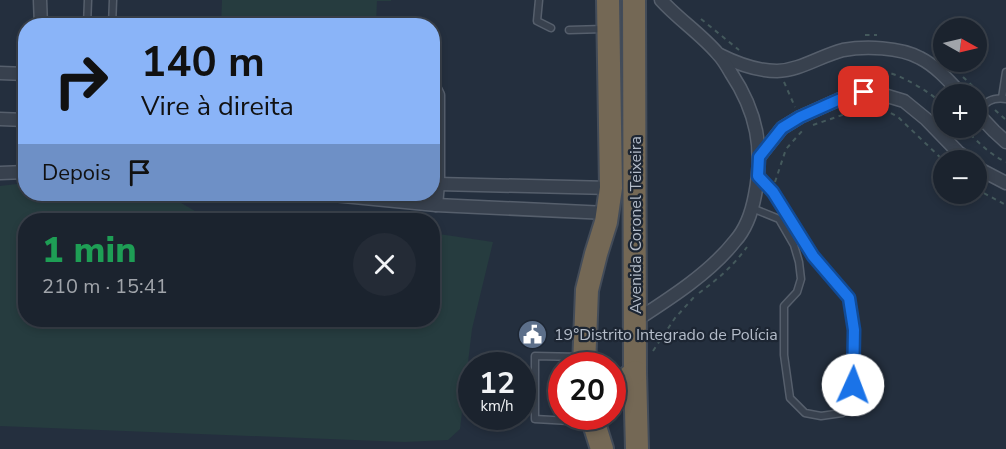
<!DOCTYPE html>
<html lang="pt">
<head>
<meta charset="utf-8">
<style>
	body { margin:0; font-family:"Nunito Sans",sans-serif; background:#242b36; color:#f1f3f6; height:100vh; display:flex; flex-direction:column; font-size:22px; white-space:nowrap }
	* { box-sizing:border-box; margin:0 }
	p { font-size:20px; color:#a0a4aa }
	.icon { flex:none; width:33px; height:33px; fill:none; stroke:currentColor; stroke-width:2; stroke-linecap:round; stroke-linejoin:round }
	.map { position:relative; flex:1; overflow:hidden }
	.drawer { position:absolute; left:18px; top:213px; width:422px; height:114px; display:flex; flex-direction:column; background:#1b232e; border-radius:24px; box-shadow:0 3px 9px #0003,0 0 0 2px #39404a }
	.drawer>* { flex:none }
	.hud { position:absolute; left:18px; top:18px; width:422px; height:183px; border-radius:24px; box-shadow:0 3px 9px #0003,0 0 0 2px #39404a; background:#8ab4f8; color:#111; overflow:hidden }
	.needle { width:39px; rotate:98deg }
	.tools { position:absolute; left:933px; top:18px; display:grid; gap:12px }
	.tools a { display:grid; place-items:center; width:54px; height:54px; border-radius:50%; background:#1b232e; box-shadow:0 3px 9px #0003,0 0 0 2px #39404a; font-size:30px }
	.speed { position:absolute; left:458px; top:352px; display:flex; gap:12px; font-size:30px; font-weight:700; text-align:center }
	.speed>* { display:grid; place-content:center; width:78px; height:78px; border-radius:50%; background:#1b232e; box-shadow:0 3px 9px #0003,0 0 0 2px #39404a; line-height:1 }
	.speed small { font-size:15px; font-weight:400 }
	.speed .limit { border:9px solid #d22; background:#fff; color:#111 }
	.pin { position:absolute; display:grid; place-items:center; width:51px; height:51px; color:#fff; margin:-26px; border-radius:12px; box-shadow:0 3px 9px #0006 }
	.me { position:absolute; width:66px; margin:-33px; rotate:2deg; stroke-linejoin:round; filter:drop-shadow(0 0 4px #0008) }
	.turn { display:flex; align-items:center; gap:21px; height:126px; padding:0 24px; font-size:27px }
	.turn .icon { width:78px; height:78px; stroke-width:2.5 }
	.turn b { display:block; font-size:42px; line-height:51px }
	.then { display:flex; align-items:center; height:57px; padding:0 24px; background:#0003; gap:12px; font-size:22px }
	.round { display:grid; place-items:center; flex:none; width:63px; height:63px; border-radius:32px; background:#242b36 }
	.overview { display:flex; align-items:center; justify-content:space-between; height:102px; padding:0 24px }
	h1 { font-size:36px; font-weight:800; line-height:45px; color:#1e9e55 }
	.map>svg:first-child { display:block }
	.green { fill:#263c3f }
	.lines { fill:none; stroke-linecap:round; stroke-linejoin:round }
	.lane-casing { stroke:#565f6c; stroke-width:9 }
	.street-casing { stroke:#565f6c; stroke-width:15 }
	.highway-casing { stroke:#434c59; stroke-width:26 }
	.path { stroke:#44595c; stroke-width:2; stroke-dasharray:4.5 4.5; stroke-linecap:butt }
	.lane { stroke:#38414e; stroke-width:6 }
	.street { stroke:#38414e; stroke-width:12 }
	.highway { stroke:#746855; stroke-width:22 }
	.route-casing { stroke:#114b97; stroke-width:15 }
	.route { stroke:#1a73e8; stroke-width:10 }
	.labels { text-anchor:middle; stroke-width:4.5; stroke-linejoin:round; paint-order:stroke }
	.street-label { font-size:16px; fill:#b4bcc9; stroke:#1d2633 }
	.poi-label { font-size:16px; fill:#b4bcc9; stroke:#1d2633; text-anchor:start }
</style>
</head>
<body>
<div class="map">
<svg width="1006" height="449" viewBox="0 0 1006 449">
	<rect width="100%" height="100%" fill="#242f3e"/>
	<g class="green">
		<path d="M222 0H391V1H377L376 25 221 26Z"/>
		<path d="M25 183 26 194H113L132 199 150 194 176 200 195 211 310 220H26V320H432V233L493 242 472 329 460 429 448 440 404 442 0 426V186Z"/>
	</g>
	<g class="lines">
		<defs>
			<g id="lane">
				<path d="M539 0 537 21 551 28"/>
				<path d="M87 26 88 0"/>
				<path d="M112 26 113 0"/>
				<path d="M569 30 604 29"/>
				<path d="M1002 98 1006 72"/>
				<path d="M977 112C986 102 991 97 1006 99"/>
				<path d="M752 208 779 219 794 245 799 262 801 279 797 292 784 306V355L790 398 805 413 821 416 842 413 848 408 853 398 854 330 849 298 813 256 773 192 759 177"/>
				<path d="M581 357 535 356V419L587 422"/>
			</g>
			<g id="street">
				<path d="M40 0 41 26"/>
				<path d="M720 55C738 64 757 71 777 71 801 70 820 56 843 50 865 46 900 47 920 58 936 66 949 81 961 94"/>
				<path d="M0 73 26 74"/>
				<path d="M432 88 435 89 438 95V184L436 205"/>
				<path d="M976 112 994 131 1006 142"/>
				<path d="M0 119 26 120"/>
				<path d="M759 157 782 128 800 117 838 100 864 92 884 95 904 101 926 119 958 152 969 160"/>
				<path d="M976 166 983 171 1006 183"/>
				<path d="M0 173 26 172"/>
				<path d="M438 184 611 188"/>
				<path d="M323 194 436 205 607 213"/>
				<path d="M635 321C669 299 710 273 735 241 746 229 752 211 755 195 764 149 757 112 731 73 727 66 723 59 718 54 701 34 678 19 661 0"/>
			</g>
			<g id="highway">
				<path d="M634 0 635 372 637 449"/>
				<path d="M584 366 587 290 596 254 606 222 611 188 608 0"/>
				<path d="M612 386 623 382 635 372"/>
				<path d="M592 417 602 449"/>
			</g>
		</defs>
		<use href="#lane" class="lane-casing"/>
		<use href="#street" class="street-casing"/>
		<use href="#highway" class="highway-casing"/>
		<g class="path">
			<path d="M701 19 739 50"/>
			<path d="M865 35H877"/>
			<path d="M847 73C873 67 890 70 914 84 925 90 934 96 944 106"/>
			<path d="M963 77 983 96"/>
			<path d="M784 82 795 107"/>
			<path d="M995 110 1006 120"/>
			<path d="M813 125 860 109 878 110 889 112 898 117 944 161"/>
			<path d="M964 128C977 141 989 154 1006 162"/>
			<path d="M775 182 786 149 803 130"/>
			<path d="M976 189 1006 205"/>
			<path d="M699 293C718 279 733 266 747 247"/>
			<path d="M653 351 675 318 695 296"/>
		</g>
		<use href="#lane" class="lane"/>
		<use href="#street" class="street"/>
		<use href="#highway" class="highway"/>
	</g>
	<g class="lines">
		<defs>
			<path id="route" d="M853 385 854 330 849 298 813 256 773 192 758 176 759 157 782 128 800 117 838 100 864 92"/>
		</defs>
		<use href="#route" class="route-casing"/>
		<use href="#route" class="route"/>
	</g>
	<defs>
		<symbol id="civic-disc" viewBox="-11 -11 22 22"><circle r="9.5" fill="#5c6f8a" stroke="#1d2633"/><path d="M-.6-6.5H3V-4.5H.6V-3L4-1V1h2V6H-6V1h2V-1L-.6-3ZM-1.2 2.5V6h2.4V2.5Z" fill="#fff"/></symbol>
	</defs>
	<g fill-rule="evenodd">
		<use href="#civic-disc" x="516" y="318" width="33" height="33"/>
	</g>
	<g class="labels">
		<g class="street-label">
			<text transform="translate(635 225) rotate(-90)" y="6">Avenida Coronel Teixeira</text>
		</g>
		<g class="poi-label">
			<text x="554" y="340">19°Distrito Integrado de Polícia</text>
		</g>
	</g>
</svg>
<div class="tools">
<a><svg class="needle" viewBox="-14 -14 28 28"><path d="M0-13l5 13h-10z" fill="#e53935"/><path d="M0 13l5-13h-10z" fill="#a0a4aa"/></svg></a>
<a>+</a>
<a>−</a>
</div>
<div class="speed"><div>12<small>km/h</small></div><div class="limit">20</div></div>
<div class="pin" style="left:864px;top:92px;background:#d93025"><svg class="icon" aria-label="arrive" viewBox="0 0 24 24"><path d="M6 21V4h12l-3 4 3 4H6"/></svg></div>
<svg class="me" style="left:853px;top:385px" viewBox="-20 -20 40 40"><circle r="19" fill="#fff"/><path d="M0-13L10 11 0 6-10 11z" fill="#1a73e8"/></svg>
<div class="hud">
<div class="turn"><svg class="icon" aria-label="right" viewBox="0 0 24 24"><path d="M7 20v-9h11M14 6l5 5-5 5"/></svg><div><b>140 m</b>Vire à direita</div></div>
<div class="then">Depois<svg class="icon" aria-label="arrive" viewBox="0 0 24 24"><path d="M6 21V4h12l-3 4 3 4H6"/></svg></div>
</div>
<section class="drawer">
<div class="overview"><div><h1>1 min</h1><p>210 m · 15:41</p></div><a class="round"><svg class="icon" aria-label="close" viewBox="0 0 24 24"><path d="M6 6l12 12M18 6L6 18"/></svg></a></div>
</section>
</div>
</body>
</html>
